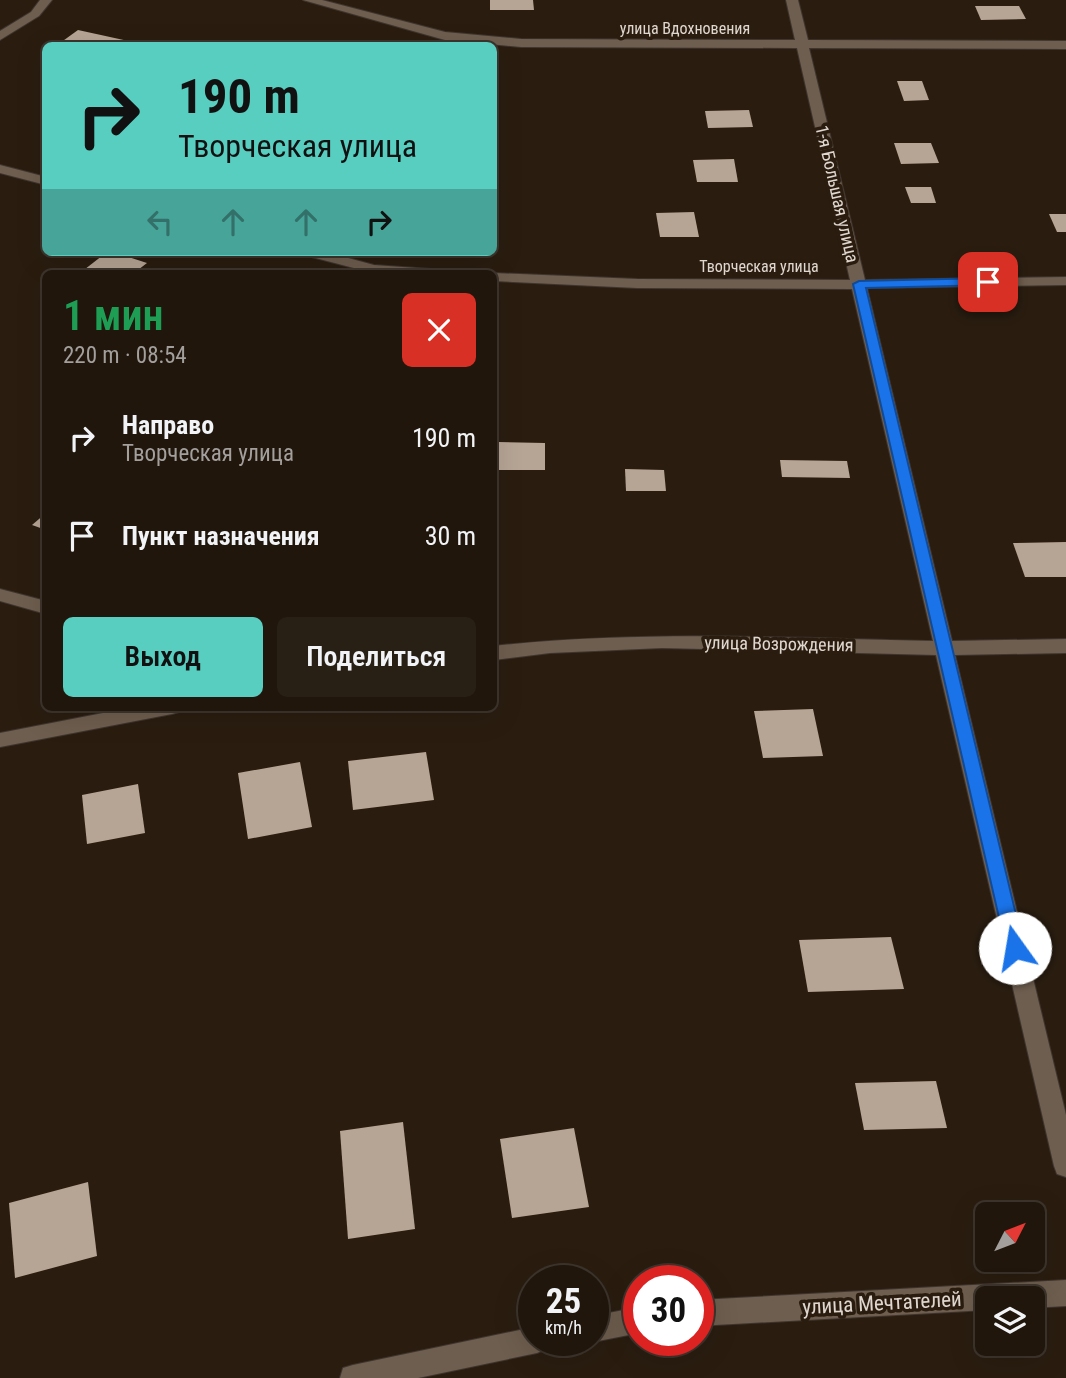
<!DOCTYPE html>
<html lang="ru">
<head>
<meta charset="utf-8">
<style>
	body { margin:0; font-family:"Roboto Condensed",sans-serif; background:#281f15; color:#f1f3f6; height:100vh; display:flex; flex-direction:column; font-size:26px; white-space:nowrap }
	* { box-sizing:border-box; margin:0 }
	p { font-size:23px; color:#a29f9d }
	.icon { flex:none; width:38px; height:38px; fill:none; stroke:currentColor; stroke-width:2; stroke-linecap:round; stroke-linejoin:round }
	.map { position:relative; flex:1; overflow:hidden }
	.drawer { position:absolute; left:42px; top:270px; width:455px; height:441px; display:flex; flex-direction:column; background:#20160c; border-radius:10px; box-shadow:0 7px 28px #0002,0 0 0 2px #3d352d }
	.drawer>* { flex:none }
	.banner { position:absolute; left:42px; top:42px; width:455px; height:214px; border-radius:10px; box-shadow:0 7px 28px #0002,0 0 0 2px #3d352d; background:#58cec0; color:#111; overflow:hidden }
	.needle { width:46px; rotate:48deg }
	.tools { position:absolute; left:975px; top:1202px; display:grid; gap:14px }
	.tools a { display:grid; place-items:center; width:70px; height:70px; border-radius:10px; background:#20160c; box-shadow:0 7px 28px #0002,0 0 0 2px #3d352d; font-size:35px }
	.speed { position:absolute; left:518px; top:1265px; display:flex; gap:14px; font-size:35px; font-weight:700; text-align:center }
	.speed>* { display:grid; place-content:center; width:91px; height:91px; border-radius:50%; background:#20160c; box-shadow:0 7px 28px #0002,0 0 0 2px #3d352d; line-height:1 }
	.speed small { font-size:18px; font-weight:400 }
	.speed .limit { border:10px solid #d22; background:#fff; color:#111 }
	.pin { position:absolute; display:grid; place-items:center; width:60px; height:60px; color:#fff; margin:-30px; border-radius:14px; box-shadow:0 4px 10px #0006 }
	.me { position:absolute; width:77px; margin:-38px; rotate:347deg; stroke-linejoin:round; filter:drop-shadow(0 0 5px #0008) }
	.turn { display:flex; align-items:center; gap:24px; height:147px; padding:0 21px; font-size:32px }
	.turn .icon { width:91px; height:91px; stroke-width:2.5 }
	.turn b { display:block; font-size:49px; line-height:60px }
	.lanes { display:flex; align-items:center; height:66px; padding:0 21px; background:#0003; justify-content:center; gap:35px; direction:ltr }
	.lanes .off { opacity:.35 }
	.round { display:grid; place-items:center; flex:none; width:74px; height:74px; border-radius:10px; background:#281f15 }
	.head { display:flex; align-items:center; justify-content:space-between; height:119px; padding:0 21px }
	h1 { font-size:42px; font-weight:600; line-height:52px; color:#1e9e55 }
	.primary-button { display:flex; gap:14px; margin-top:auto; padding:14px 21px }
	.primary-button a { flex:1; height:80px; border-radius:10px; background:#58cec0; color:#111; font-size:28px; font-weight:600; line-height:80px; text-align:center }
	.primary-button a+a { background:#281f15; color:#f1f3f6 }
	ul { padding:0; list-style:none }
	li { display:flex; align-items:center; gap:21px; height:98px; padding:0 21px }
	li div { flex:1 }
	li b { display:block; font-size:26px }
	li em { font-style:normal }
	.map>svg:first-child { display:block }
	.building { fill:#b6a595 }
	.lines { fill:none; stroke-linecap:round; stroke-linejoin:round }
	.minor-casing { stroke:#3f352e; stroke-width:2 }
	.minor { fill:#6e5e4f; fill-rule:evenodd }
	.route { fill:#1a73e8; stroke:#114b97; stroke-width:2 }
	.labels { text-anchor:middle; stroke-width:7; stroke-linejoin:round; paint-order:stroke }
	.far-street-label { font-size:16px; fill:#e0d7cf; stroke:#2a1d10 }
	.street-label { font-size:18px; fill:#e0d7cf; stroke:#2a1d10 }
	.near-street-label { font-size:21px; fill:#e0d7cf; stroke:#2a1d10 }
</style>
</head>
<body>
<div class="map">
<svg width="1066" height="1378" viewBox="0 0 1066 1378">
	<rect width="100%" height="100%" fill="#2a1d10"/>
	<g class="building">
		<path d="M490 0H533L534 10H490Z"/>
		<path d="M975 6H1019L1026 19 981 20Z"/>
		<path d="M78 30 142 44 141 46H72L60 43Z"/>
		<path d="M897 81H922L929 100 904 101Z"/>
		<path d="M749 110 753 127 708 128 705 111Z"/>
		<path d="M894 143H931L939 163 901 164Z"/>
		<path d="M734 159 738 182H697L693 160Z"/>
		<path d="M905 187H931L936 203H911Z"/>
		<path d="M694 212 699 237H660L656 213Z"/>
		<path d="M1049 214H1066V232H1057Z"/>
		<path d="M107 252H113L147 263 134 273H80Z"/>
		<path d="M498 442 545 443V470H496Z"/>
		<path d="M780 460 847 461 850 478 782 477Z"/>
		<path d="M625 469 664 470 666 491H626Z"/>
		<path d="M46 513V530L32 525Z"/>
		<path d="M1066 542V577H1025L1013 543Z"/>
		<path d="M813 709 823 756 763 758 754 711Z"/>
		<path d="M426 752 434 800 353 810 348 761Z"/>
		<path d="M300 762 312 827 248 839 238 773Z"/>
		<path d="M138 784 145 833 87 844 82 795Z"/>
		<path d="M891 937 904 989 808 992 799 940Z"/>
		<path d="M936 1081 947 1128 864 1130 855 1083Z"/>
		<path d="M403 1122 415 1229 348 1239 340 1131Z"/>
		<path d="M574 1128 589 1207 512 1218 500 1139Z"/>
		<path d="M88 1182 97 1256 15 1278 9 1203Z"/>
	</g>
	<g class="lines">
		<defs>
			<g id="minor">
				<path d="M40 0H52L39 16 0 40V31L31 12Z"/>
				<path d="M303 0H322L445 32 521 39 795 40 786 0H798L808 40 1066 41V49L809 48 865 280 1066 277V285L867 288 952 641 1066 639V653L955 655 1066 1115V1177L1057 1174 1054 1166 936 655 662 648 550 653 494 660V646C641 630 786 638 933 641L852 289 637 288 494 281V273L637 279 850 280 797 48 521 47 445 40Z"/>
				<path d="M0 165 46 177V185L0 173Z"/>
				<path d="M302 252H326L374 265 431 269 438 273H373L304 255Z"/>
				<path d="M0 589 46 601V614L0 601Z"/>
				<path d="M134 707H182L179 712 172 714 0 747V733Z"/>
				<path d="M1066 1280V1306L1032 1308V1298H987V1310L698 1326V1300Z"/>
				<path d="M639 1307V1333L593 1342 589 1340H593V1316Z"/>
				<path d="M534 1327V1340H550L546 1349 537 1353 418 1378H340L343 1368 353 1365Z"/>
			</g>
		</defs>
		<use href="#minor" class="minor-casing"/>
		<use href="#minor" class="minor"/>
	</g>
	<path class="route" d="M988 278 993 279V285L866 288 1024 948 1021 953 1015 955 1008 953 1006 948 853 284 859 281Z"/>
	<g class="labels">
		<g class="far-street-label">
			<text x="685" y="34">улица Вдохновения</text>
			<text x="759" y="272">Творческая улица</text>
		</g>
		<g class="street-label">
			<text transform="translate(837 194) rotate(77)" y="6">1-я Большая улица</text>
			<text transform="translate(779 644) rotate(1)" y="6">улица Возрождения</text>
		</g>
		<g class="near-street-label">
			<text transform="translate(882 1303) rotate(-3)" y="7">улица Мечтателей</text>
		</g>
	</g>
</svg>
<div class="tools">
<a><svg class="needle" viewBox="-14 -14 28 28"><path d="M0-13l5 13h-10z" fill="#e53935"/><path d="M0 13l5-13h-10z" fill="#a29f9d"/></svg></a>
<a><svg class="icon" aria-label="layers" viewBox="0 0 24 24"><path d="M12 4l9 5-9 5-9-5zM3 14l9 5 9-5"/></svg></a>
</div>
<div class="speed"><div>25<small>km/h</small></div><div class="limit">30</div></div>
<div class="pin" style="left:988px;top:282px;background:#d93025"><svg class="icon" aria-label="arrive" viewBox="0 0 24 24"><path d="M6 21V4h12l-3 4 3 4H6"/></svg></div>
<svg class="me" style="left:1015px;top:948px" viewBox="-20 -20 40 40"><circle r="19" fill="#fff"/><path d="M0-13L10 11 0 6-10 11z" fill="#1a73e8"/></svg>
<div class="banner">
<div class="turn"><svg class="icon" aria-label="right" viewBox="0 0 24 24"><path d="M7 20v-9h11M14 6l5 5-5 5"/></svg><div><b>190 m</b>Творческая улица</div></div>
<div class="lanes"><svg class="icon off" aria-label="left" viewBox="0 0 24 24"><path d="M17 20v-9H6M10 6l-5 5 5 5"/></svg><svg class="icon off" aria-label="ahead" viewBox="0 0 24 24"><path d="M12 20V5M6 11l6-6 6 6"/></svg><svg class="icon off" aria-label="ahead" viewBox="0 0 24 24"><path d="M12 20V5M6 11l6-6 6 6"/></svg><svg class="icon" aria-label="right" viewBox="0 0 24 24"><path d="M7 20v-9h11M14 6l5 5-5 5"/></svg></div>
</div>
<section class="drawer">
<div class="head"><div><h1>1 мин</h1><p>220 m · 08:54</p></div><a class="round" style="background:#d93025;color:#fff"><svg class="icon" aria-label="close" viewBox="0 0 24 24"><path d="M6 6l12 12M18 6L6 18"/></svg></a></div>
<ul>
<li><svg class="icon" aria-label="right" viewBox="0 0 24 24"><path d="M7 20v-9h11M14 6l5 5-5 5"/></svg><div><b>Направо</b><p>Творческая улица</p></div><em>190 m</em></li>
<li><svg class="icon" aria-label="arrive" viewBox="0 0 24 24"><path d="M6 21V4h12l-3 4 3 4H6"/></svg><div><b>Пункт назначения</b></div><em>30 m</em></li>
</ul>
<div class="primary-button"><a>Выход</a><a>Поделиться</a></div>
</section>
</div>
</body>
</html>
